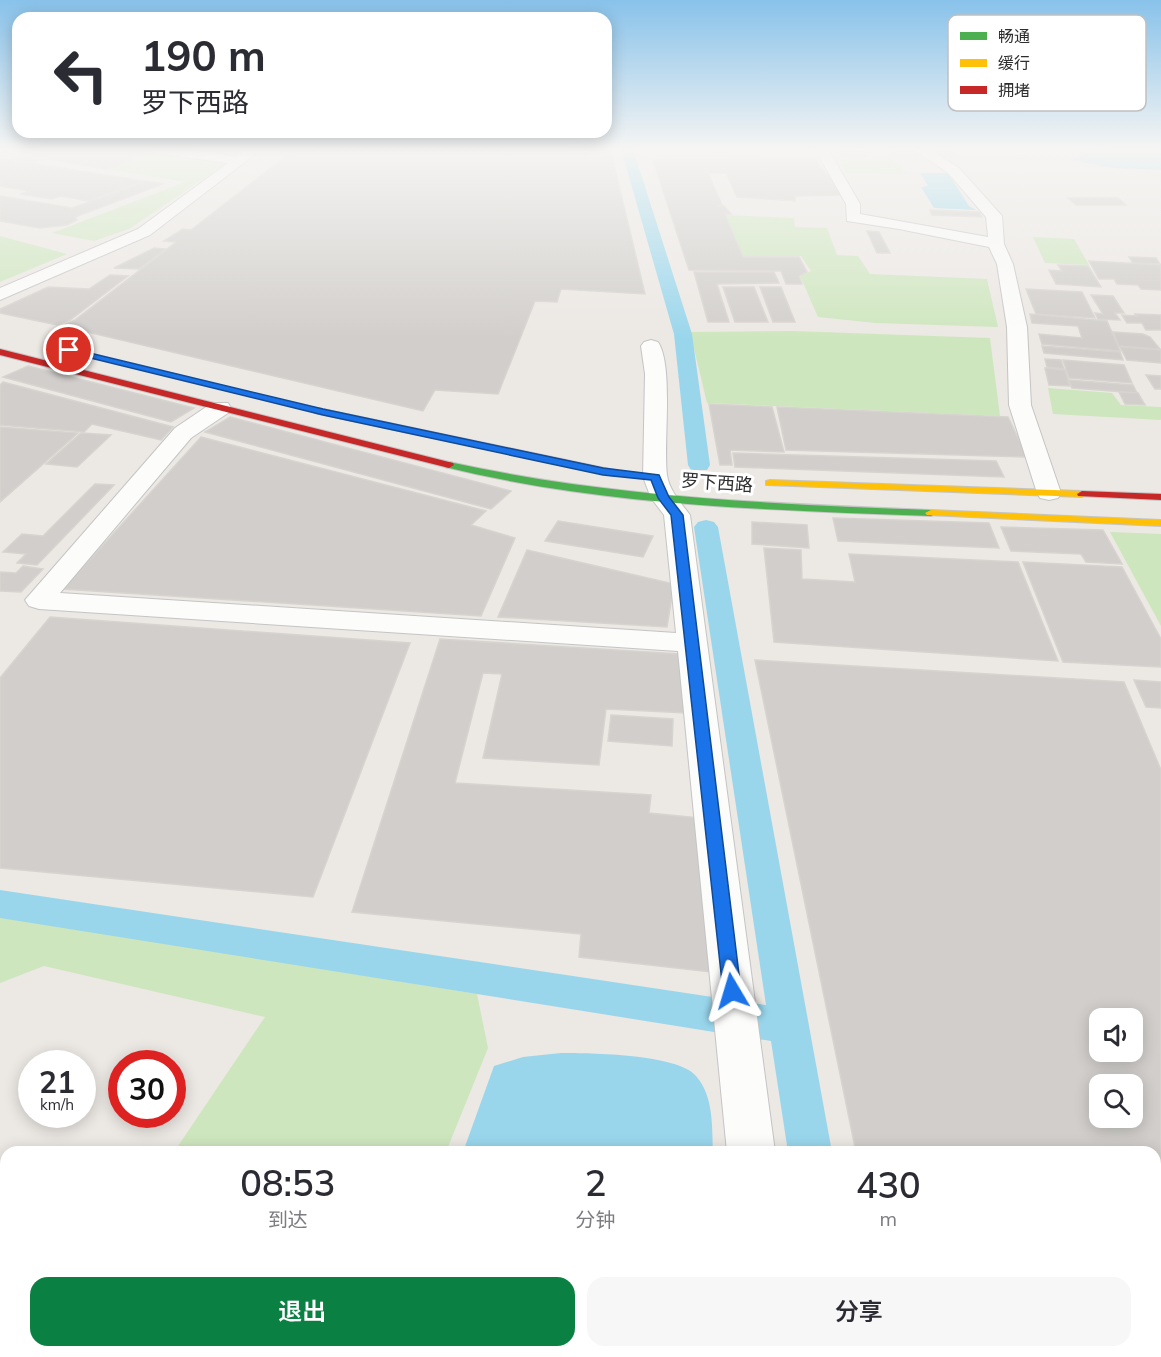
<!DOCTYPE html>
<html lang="zh">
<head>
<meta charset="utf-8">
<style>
	body { margin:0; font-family:Mulish,"Noto Sans SC",sans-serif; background:#f7f7f7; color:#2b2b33; height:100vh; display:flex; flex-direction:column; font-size:22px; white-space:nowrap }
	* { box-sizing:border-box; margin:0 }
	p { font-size:20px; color:#7c7c81 }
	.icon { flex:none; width:33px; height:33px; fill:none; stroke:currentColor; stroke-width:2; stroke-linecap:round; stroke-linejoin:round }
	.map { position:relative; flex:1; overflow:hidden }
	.side { position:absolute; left:0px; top:1146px; width:1161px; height:212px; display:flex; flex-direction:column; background:#fff; border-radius:18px 18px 0 0; box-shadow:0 3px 15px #0003 }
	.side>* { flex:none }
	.hud { position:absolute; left:12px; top:12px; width:600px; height:126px; border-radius:18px; box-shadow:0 3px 15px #0003; background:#fff; color:#2b2b33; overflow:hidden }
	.fabs { position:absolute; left:1089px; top:1008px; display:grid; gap:12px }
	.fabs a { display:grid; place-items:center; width:54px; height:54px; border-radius:12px; background:#fff; box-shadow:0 3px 15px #0003; font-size:30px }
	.speed { position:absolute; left:18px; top:1050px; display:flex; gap:12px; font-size:30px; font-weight:700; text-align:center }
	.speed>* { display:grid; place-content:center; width:78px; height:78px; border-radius:50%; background:#fff; box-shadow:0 3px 15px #0003; line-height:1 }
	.speed small { font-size:15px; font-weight:400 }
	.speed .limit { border:9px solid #d22; background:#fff; color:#111 }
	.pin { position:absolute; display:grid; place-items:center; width:51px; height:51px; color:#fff; margin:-26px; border:3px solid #fff; border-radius:50%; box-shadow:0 2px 6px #0007 }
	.me { position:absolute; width:66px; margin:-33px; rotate:353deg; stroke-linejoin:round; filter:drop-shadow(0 0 4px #0008) }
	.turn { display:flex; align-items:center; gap:21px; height:126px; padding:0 30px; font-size:27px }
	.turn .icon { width:78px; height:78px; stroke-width:2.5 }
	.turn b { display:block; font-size:42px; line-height:51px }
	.eta { display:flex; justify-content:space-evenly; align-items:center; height:102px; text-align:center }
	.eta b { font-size:36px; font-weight:600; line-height:42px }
	.action { display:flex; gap:12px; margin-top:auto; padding:12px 30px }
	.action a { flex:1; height:69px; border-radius:18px; background:#0b8043; color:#fff; font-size:24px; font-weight:600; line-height:69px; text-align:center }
	.action a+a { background:#f7f7f7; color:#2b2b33 }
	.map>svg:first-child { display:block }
	.green { fill:#cee6be }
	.water { fill:#99d6ec }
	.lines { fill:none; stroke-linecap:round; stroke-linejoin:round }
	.canal { fill:#99d6ec; fill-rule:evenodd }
	.building { fill:#d1cecb; stroke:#d7d4d0; stroke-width:1.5; fill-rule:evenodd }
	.street-casing { stroke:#c5c4c5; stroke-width:2 }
	.fast-casing { stroke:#c5c4c5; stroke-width:2 }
	.slow-casing { stroke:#c5c4c5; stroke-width:2 }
	.jam-casing { stroke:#c5c4c5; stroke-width:2 }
	.street { fill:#fcfcfb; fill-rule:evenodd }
	.fast { fill:#4caf50; fill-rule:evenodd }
	.slow { fill:#ffc107; fill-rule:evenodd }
	.jam { fill:#c62828; fill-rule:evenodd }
	.route { fill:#1a73e8; stroke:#114b97; stroke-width:1.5 }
	.labels { text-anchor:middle; stroke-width:6; stroke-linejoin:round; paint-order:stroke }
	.far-street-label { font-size:18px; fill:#2e2e2e; stroke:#fff }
	.key { fill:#fff; stroke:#c0c0c0; stroke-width:1.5 }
	.key-label { font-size:16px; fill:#2e2e2e }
</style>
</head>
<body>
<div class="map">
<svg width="1161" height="1357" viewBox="0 0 1161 1357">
	<rect width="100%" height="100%" fill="#ece8e4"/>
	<g class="green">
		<path d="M159 152 230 161 129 229 94 241 52 233 185 182 107 169Z"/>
		<path d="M839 159H893L908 174 846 173Z"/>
		<path d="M726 215 794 218 795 227 827 228 837 255 858 256 870 274 987 279 998 327 876 323 818 317 800 276 811 271 801 256 743 257Z"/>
		<path d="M0 236 67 254 0 282Z"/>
		<path d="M1033 237 1074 239 1089 265 1045 263Z"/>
		<path d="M794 331 990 338 1000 416 707 403 690 332Z"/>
		<path d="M1048 388 1112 393 1121 405 1161 407V420L1053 414Z"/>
		<path d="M1111 532 1161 534V626L1110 532Z"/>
		<path d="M0 916 477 994 488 1048 446 1152H174L265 1017 44 966 0 983Z"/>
		<path d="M38 1352H367L366 1357H34Z"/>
	</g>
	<g class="water">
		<path d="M1117 149H1161V170L1112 168 1071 160 1085 154Z"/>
		<path d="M920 173H948L969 206 976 210 934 208 921 187 928 186Z"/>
		<path d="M561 1053C590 1053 678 1054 696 1076 714 1096 712 1128 713 1152H463L494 1066 523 1057Z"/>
		<path d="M394 1352H727V1357H392Z"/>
	</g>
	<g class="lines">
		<g class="canal">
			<path d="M621 149H633L692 334 710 465 707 470H691L688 465 674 334Z"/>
			<path d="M706 520 714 522 718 527 832 1152H788L771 1041 0 918V890L766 1005 694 527 698 522Z"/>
			<path d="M819 1352H869L870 1357H820Z"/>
		</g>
	</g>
	<g class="building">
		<path d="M12 149H145L158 151 107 169 2 152Z"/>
		<path d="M244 149 239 153 222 154 198 150Z"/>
		<path d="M285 149H612L613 151 281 152Z"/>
		<path d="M840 151H862L866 156H843Z"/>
		<path d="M890 151H914L916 156H895Z"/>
		<path d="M931 151H951L956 156H936Z"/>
		<path d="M611 152 645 294 561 289 557 302 535 301 498 394 435 390 423 411 62 326 75 320 176 242 164 241 183 229 191 230 290 153Z"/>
		<path d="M24 156 45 159 31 163 10 160Z"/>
		<path d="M0 159 31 163 143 181 88 201 61 196 52 199 21 194 29 191 0 186Z"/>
		<path d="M815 159 843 195 795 196V201L737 197 726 173H708L722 205 717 206H724L731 214H725L743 257H799L807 272 799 276 802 284H786L781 271 689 270 653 160Z"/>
		<path d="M146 181 163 184 75 217 77 220 67 225 40 228 0 221V196L72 208Z"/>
		<path d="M1068 198H1118L1126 205H1076Z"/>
		<path d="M930 210 979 212 982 217 932 215Z"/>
		<path d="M867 231 879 232 890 253H877Z"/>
		<path d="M154 248 166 249 139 269 114 268Z"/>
		<path d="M1129 257 1156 258 1160 264 1133 263Z"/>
		<path d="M1089 261 1161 265V290L1141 289 1138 285 1117 284 1114 279H1099Z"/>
		<path d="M1058 265 1088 266 1101 287 1056 284 1049 270 1062 271Z"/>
		<path d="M694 272H774L779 283 717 284 729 322H708Z"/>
		<path d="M110 275 128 276 70 320 57 325 0 313V309L48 287 89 289Z"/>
		<path d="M723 287H754L768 322H735Z"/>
		<path d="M760 287H781L795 322H773Z"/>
		<path d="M1026 289 1082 292 1095 318 1036 314Z"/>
		<path d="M1091 295 1113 296 1124 313H1115L1120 320 1098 319 1095 313 1103 314Z"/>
		<path d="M1030 314 1107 321 1120 351 1042 344 1039 334 1082 338 1078 326 1032 323Z"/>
		<path d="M1135 314 1161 315V330H1146L1142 323H1127L1122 315 1137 316Z"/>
		<path d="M1113 332 1143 334 1150 337 1160 349 1119 346Z"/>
		<path d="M1042 346 1120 352 1123 360 1044 353Z"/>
		<path d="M1120 347 1161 350V363L1127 360Z"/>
		<path d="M1045 359 1061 360 1064 369 1047 367Z"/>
		<path d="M1063 360 1124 365 1132 383 1069 378Z"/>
		<path d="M28 366 194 408 171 422 3 377Z"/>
		<path d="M1045 368 1065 370 1070 386 1049 385Z"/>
		<path d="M1146 375 1161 376V389H1155Z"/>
		<path d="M1069 380 1133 385 1137 393 1072 388Z"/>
		<path d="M3 382 173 427 161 440 92 424 84 432 0 425V385Z"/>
		<path d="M1119 392 1138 393 1145 405 1125 404Z"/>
		<path d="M709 404 772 407 784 452 730 450 732 465H720Z"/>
		<path d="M777 407 1008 417 1027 457 786 450Z"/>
		<path d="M230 417 511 491 491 509 205 432Z"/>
		<path d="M0 427 78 433 0 502Z"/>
		<path d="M81 433 111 435 77 467 46 464Z"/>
		<path d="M201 437 486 511 471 525 515 538 481 616 63 589Z"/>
		<path d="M733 453 996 461 1004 477 735 467Z"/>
		<path d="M95 484 114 485 37 565 17 563 26 554 3 552 22 534 43 536Z"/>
		<path d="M833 518 989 523 999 548 838 541Z"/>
		<path d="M558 521 653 536 643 557 545 541Z"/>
		<path d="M752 522 807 525 809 548 752 544Z"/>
		<path d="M1001 527 1103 530 1122 564 1086 562 1081 554 1011 551Z"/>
		<path d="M764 548 801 550 802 579 855 582 849 554 1018 562 1058 661 774 642Z"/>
		<path d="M527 550 674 584 667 627 498 617Z"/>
		<path d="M1023 562 1122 567 1161 639V667L1063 662Z"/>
		<path d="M23 566 43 569 21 592 0 591V572L16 573Z"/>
		<path d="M50 617 410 643 313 897 0 868V678Z"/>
		<path d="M440 639 680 654 687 713 606 709 599 765 483 758 502 674 483 673 455 783 651 795 649 813 699 818 711 972 579 957 581 934 352 912Z"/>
		<path d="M755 660 1124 682 1161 770V1357H899L898 1352H1155V1152H856ZM1100 1018H1132V1052H1100ZM1100 1084H1132V1118H1100Z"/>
		<path d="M1134 680 1161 682V708L1146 707Z"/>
		<path d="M611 715 673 719 672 746 608 741Z"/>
	</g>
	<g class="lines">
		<defs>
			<g id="street">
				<path d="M148 149H184L237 157 247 149H262L150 235 0 300V288L138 229 228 163 154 153Z"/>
				<path d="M815 149H828L860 204V214L988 237 986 217 949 174 914 149H929L959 168 1002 216 1004 244 1013 264 1027 327 1031 405 1061 493 1058 498 1049 500 1040 498 1037 493 1009 405 1007 327 997 264 989 247 899 229 847 221 846 204Z"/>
				<path d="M651 340 658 342C674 366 663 444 667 475 669 490 681 503 690 515L775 1152H727L678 651 39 609 29 606 25 600 175 428 212 403H228L231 408 228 413 191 438 60 593 676 633 664 515 651 498 643 477 645 374 641 346 644 342Z"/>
				<path d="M747 1352H802L803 1357H747Z"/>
			</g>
			<path id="fast" d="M449 462C609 497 768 504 931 510L937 513 931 516C768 510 604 506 445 467L444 465Z"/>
			<g id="slow">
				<path d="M770 480 1082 491 1087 494 1082 497 766 485V481Z"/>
				<path d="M931 510 1161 520V526L927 515 925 513Z"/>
			</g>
			<g id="jam">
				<path d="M0 349 453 463 454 465 449 468 0 355Z"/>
				<path d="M318 408 614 470 619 473 614 476 315 413V409Z"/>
				<path d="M1082 491 1161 494V500L1078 496 1077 494Z"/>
			</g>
		</defs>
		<use href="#street" class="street-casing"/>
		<use href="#fast" class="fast-casing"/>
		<use href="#slow" class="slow-casing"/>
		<use href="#jam" class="jam-casing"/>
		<use href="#street" class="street"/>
		<use href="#fast" class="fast"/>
		<use href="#slow" class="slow"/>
		<use href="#jam" class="jam"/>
	</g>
	<linearGradient id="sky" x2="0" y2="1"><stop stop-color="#88c2ea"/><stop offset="0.44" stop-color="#f6f5f3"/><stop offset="1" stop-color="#f6f5f3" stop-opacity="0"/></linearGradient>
	<rect width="1161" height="339" fill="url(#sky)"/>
	<path class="route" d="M69 348 323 409 603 468 659 475 669 497 683 515 741 991 739 996 732 999 726 996 723 991 671 515 658 498 651 480 603 475 323 415 66 352Z"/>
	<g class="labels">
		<g class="far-street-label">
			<text transform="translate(717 483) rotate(4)" y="6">罗下西路</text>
		</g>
	</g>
	<rect x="948" y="15" width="198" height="96" rx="9" class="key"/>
	<rect x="960" y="32" width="27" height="8" fill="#4caf50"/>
	<rect x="960" y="59" width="27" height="8" fill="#ffc107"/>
	<rect x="960" y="86" width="27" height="8" fill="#c62828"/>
	<g class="key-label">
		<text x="998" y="42">畅通</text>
		<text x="998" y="69">缓行</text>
		<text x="998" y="96">拥堵</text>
	</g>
</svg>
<div class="fabs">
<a><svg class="icon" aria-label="sound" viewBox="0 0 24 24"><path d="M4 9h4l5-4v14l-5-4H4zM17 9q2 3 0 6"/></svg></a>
<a><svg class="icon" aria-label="search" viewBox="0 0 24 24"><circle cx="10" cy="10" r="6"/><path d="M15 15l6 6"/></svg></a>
</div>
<div class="speed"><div>21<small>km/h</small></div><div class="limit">30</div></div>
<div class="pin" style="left:69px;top:350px;background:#d93025"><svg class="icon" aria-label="arrive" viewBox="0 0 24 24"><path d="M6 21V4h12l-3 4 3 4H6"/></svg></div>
<svg class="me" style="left:732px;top:991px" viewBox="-20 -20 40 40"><path d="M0-17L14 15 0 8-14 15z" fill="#1a73e8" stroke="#fff" stroke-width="4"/></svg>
<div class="hud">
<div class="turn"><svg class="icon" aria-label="left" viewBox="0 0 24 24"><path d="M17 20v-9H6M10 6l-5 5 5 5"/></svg><div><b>190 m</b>罗下西路</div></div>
</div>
<section class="side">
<div class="eta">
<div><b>08:53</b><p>到达</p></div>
<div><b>2</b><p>分钟</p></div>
<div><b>430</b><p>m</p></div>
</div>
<div class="action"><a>退出</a><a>分享</a></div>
</section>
</div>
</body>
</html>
